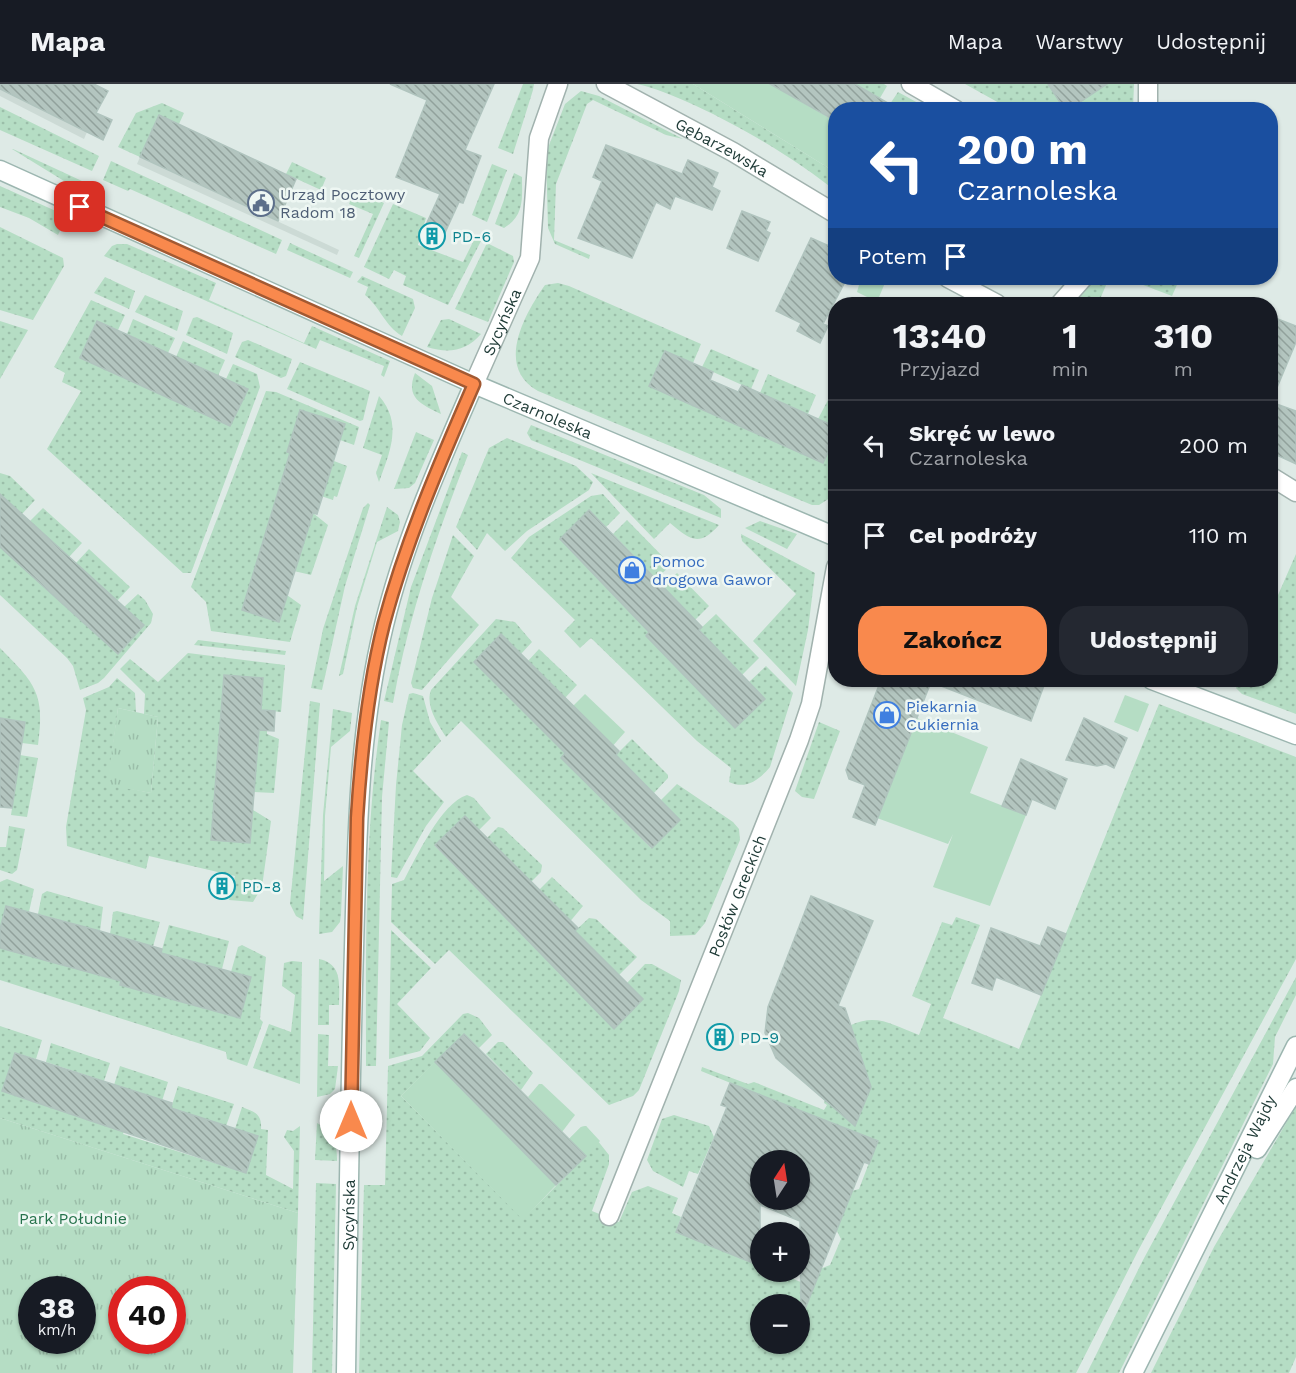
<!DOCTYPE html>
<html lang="pl">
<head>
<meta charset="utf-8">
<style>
	body { margin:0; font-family:"Work Sans",sans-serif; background:#242831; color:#f1f3f6; height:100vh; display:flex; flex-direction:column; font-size:22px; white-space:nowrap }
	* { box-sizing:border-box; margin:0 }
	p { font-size:20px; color:#9ea1a6 }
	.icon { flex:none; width:33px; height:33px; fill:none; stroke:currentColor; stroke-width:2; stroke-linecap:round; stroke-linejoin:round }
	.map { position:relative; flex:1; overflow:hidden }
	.panel { position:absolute; left:828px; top:213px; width:450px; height:390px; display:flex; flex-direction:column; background:#171b24; border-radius:24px; box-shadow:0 2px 4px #0004 }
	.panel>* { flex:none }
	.guide { position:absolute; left:828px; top:18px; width:450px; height:183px; border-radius:24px; box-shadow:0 2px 4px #0004; background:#1a4fa0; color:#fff; overflow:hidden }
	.needle { width:39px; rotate:12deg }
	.controls { position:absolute; left:750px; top:1066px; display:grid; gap:12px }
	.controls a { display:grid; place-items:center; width:60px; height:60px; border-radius:50%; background:#171b24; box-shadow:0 2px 4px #0004; font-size:30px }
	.speed { position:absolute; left:18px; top:1192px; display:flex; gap:12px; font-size:30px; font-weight:700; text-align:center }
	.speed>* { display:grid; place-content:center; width:78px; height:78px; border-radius:50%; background:#171b24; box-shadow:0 2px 4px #0004; line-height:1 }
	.speed small { font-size:15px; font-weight:400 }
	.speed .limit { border:9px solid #d22; background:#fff; color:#111 }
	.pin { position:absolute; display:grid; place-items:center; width:51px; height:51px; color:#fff; margin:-26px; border-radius:12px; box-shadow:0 3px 9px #0006 }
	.me { position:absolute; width:66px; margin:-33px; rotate:0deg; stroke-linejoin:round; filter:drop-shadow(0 0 4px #0008) }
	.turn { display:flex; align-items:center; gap:21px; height:126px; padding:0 30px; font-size:27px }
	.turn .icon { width:78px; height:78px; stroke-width:2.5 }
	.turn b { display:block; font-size:42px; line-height:51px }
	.then { display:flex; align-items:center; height:57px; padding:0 30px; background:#0003; gap:12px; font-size:22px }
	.eta { display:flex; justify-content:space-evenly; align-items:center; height:102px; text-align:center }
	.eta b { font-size:36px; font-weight:700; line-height:42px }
	.button { display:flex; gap:12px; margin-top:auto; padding:12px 30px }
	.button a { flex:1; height:69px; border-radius:24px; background:#f9894d; color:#111; font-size:24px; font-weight:700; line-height:69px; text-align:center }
	.button a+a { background:#242831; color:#f1f3f6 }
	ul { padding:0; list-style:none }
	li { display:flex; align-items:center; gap:18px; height:90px; padding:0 30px; border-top:2px solid #363941 }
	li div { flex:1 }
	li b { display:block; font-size:22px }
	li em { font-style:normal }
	header { display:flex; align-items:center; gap:36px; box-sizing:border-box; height:84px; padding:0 30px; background:#171b24; border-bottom:2px solid #363941 }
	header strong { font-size:28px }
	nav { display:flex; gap:33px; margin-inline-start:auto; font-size:21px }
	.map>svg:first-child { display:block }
	.built { fill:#ccdad5 }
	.grass { fill:url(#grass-dots); fill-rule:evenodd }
	.park { fill:url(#park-tufts); fill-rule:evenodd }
	.garden { fill:#b5ddc4 }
	.building { fill:url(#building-back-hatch); stroke:#b0c4be; stroke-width:1.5; fill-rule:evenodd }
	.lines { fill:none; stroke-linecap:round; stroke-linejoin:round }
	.street-casing { stroke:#a1b2ae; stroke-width:21 }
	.secondary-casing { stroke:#9cb6b0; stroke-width:21 }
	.street { stroke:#fff; stroke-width:18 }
	.secondary { stroke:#fff; stroke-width:18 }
	.route-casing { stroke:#a25932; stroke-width:15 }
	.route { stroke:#f9894d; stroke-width:10 }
	.labels { text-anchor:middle; stroke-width:5; stroke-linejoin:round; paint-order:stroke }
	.street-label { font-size:16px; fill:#1e3a36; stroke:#eef7f3 }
	.service-label { font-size:16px; fill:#4e5e75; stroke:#eef7f3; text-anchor:start }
	.culture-label { font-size:16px; fill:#0d838f; stroke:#eef7f3; text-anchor:start }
	.shop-label { font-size:16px; fill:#366cbe; stroke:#eef7f3; text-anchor:start }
	.park-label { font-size:16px; fill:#27734c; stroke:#eef7f3 }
</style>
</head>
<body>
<header>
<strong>Mapa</strong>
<nav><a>Mapa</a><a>Warstwy</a><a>Udostępnij</a></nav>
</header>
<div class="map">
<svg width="1296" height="1289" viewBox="0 0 1296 1289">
	<defs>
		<pattern id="grass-dots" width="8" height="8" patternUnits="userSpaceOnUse" patternTransform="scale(1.5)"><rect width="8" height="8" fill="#b5ddc4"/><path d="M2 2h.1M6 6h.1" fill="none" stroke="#9bbea9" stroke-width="1.8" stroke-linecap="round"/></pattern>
		<pattern id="park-tufts" width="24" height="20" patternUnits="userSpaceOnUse" patternTransform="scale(1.5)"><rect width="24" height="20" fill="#b5ddc4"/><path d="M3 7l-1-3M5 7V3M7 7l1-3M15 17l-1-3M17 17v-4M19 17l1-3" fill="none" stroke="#9bbea9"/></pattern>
		<pattern id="building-back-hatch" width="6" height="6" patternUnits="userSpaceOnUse" patternTransform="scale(1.5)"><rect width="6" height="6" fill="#b3c5bf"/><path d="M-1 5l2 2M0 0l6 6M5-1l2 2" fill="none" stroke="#91a19c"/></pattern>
	</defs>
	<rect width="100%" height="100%" fill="#deeae6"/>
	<g class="built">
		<path d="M0 5 87 48 84 55 0 12Z"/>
		<path d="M140 73 339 166 337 171 137 80Z"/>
	</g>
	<g class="grass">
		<path d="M523 0H534L533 6 513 70 498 64Z"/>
		<path d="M637 0H693L835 88V107C793 71 691 12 637 0Z"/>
		<path d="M855 0H884L887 2 880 14Z"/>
		<path d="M965 0H1048L1065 25H1010Z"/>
		<path d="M1099 0H1134L1133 25 1068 26Z"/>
		<path d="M581 7 599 12 683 55 666 51 593 16 587 20 556 100 554 156 590 171 589 175 555 160 548 144 546 69 565 20Z"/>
		<path d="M898 8 929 25H900L890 20Z"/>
		<path d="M162 19 184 29 179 40 159 32 140 73 118 63 136 29Z"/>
		<path d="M0 23 99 72 92 87 0 46Z"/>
		<path d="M12 65H13L82 97 77 105Z"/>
		<path d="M111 77 282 156 276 170 130 105 128 107 103 96Z"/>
		<path d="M292 78 326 94 321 106 286 90Z"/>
		<path d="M492 80 507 86 487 138 472 131Z"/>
		<path d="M514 89 522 93C522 113 525 132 504 144L495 140Z"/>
		<path d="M0 102 67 132 58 151 29 134 0 123Z"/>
		<path d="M355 106 384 119 359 174 354 172 373 130 349 120Z"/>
		<path d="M393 120 426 134 418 161 463 178 475 154 481 157 448 221 403 201 406 192 394 186 389 195 364 183Z"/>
		<path d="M0 143 63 174 64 182 33 236 0 226Z"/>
		<path d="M290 159 353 188 350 194 287 166Z"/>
		<path d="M487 159 513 172 514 178 488 238 455 225Z"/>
		<path d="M117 160H127L216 199 209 216 304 259 312 242 390 277 384 293 381 291 384 282 320 256 316 265 104 172 112 162Z"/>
		<path d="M362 192 413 215 415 224 402 252C385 242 380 223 365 211L368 203 357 198Z"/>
		<path d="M105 193 135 207 129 225 94 209Z"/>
		<path d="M1094 194H1109L1098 220H1075Z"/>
		<path d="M1125 194H1180L1172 212Z"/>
		<path d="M558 199 569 202 701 260 693 279 665 267 649 302 823 379 835 351 833 412 819 421H812L538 307C495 283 524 231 545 201Z"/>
		<path d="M145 211 183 227 177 247 135 228Z"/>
		<path d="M91 216 125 231 118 246 97 237 80 274 230 342 248 305 226 295 233 280 257 290 260 303 191 489H183L47 365 81 307 62 298 65 289 54 283Z"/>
		<path d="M197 233 233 249 227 270 186 251 193 234Z"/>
		<path d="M133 235 175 254 168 269 127 250Z"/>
		<path d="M449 235 481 250C466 267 449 270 427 263L441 236Z"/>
		<path d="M0 237 28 246 0 295Z"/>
		<path d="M248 256 292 275 286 292 281 294 235 273 242 258Z"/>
		<path d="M183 257 225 276 218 292 176 273Z"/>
		<path d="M711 265 759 286 751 305 702 283Z"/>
		<path d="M300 278 370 307 363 336 360 337 287 305Z"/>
		<path d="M415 289 432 302 441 330C421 320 405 314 415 289Z"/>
		<path d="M768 290 816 311 808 330 760 309Z"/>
		<path d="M266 307 276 308 359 343 354 361 340 356 345 340 300 326 287 368 290 369 242 526 279 538 287 511 301 521 290 558 211 547 206 518 191 503Z"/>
		<path d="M379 312C403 339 390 368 379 398L376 389 382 371 363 364Z"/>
		<path d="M828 316 835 320V343L818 335Z"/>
		<path d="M531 341 704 411 721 425V434L531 356 527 349Z"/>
		<path d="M416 348 434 356 415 399 409 404 394 405Z"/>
		<path d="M507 354 576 382 593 398 589 406 527 447 505 467 487 449 477 466 456 443 489 364Z"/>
		<path d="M462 368 468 371C436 453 408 533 393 619L384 617 411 503Z"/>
		<path d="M334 377 347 382 337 413 334 412 333 416 318 411 327 381 332 382Z"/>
		<path d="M0 389 10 392 35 416 22 430 3 413 0 416Z"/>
		<path d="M591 389 719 441C699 464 689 455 670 439L654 455Z"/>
		<path d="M603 410 620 429 606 443 589 427 560 455 649 548 646 552 735 644 765 615 749 598 766 582 793 609 770 683C759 696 746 706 729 698L731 684 697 657 591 554 580 564 564 547 575 536 511 474 529 453 591 412Z"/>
		<path d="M368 419 370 421 345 502 322 606 311 604 323 545 363 424Z"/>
		<path d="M387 423 398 431 400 438 398 447 377 458 357 523 343 590 339 592 355 522Z"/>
		<path d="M43 424 82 459 69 473 30 437Z"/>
		<path d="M313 429 328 441 311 491 294 487Z"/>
		<path d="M627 436 671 481 656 495 613 450Z"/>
		<path d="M760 437 797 450 787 465 745 444Z"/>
		<path d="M741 450 815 489 808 546 796 602 753 557 796 510 742 457Z"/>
		<path d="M453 451 474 472 451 513 479 541 422 606 413 604 411 599 432 514Z"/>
		<path d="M0 463 118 570 144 541 124 523 138 510 145 516 153 530 151 539 104 594 98 599 80 606 73 582 67 574 0 511Z"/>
		<path d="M89 465 130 503 117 517 76 479Z"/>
		<path d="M1296 470V630L1242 610 1236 604 1240 596H1270L1271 527Z"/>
		<path d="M677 489 709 522 692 539 663 503Z"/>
		<path d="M716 530 759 574 742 591 699 546Z"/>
		<path d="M496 535 515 538 532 558 521 570 501 550 474 578 565 669 562 674 651 764 680 736 661 716 677 700 733 738 739 745 740 756 705 839 695 851 670 852V837L641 816 461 637 446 653C438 640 425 622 431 606Z"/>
		<path d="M198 556 286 567 285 571 194 561Z"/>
		<path d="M0 564C36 600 45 610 38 661L22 659 25 638 0 634Z"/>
		<path d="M539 565 577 601 565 614 528 577Z"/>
		<path d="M188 569 285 581 281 628 261 626 224 592 211 755 250 759 253 726 271 737 262 803 253 818 229 816 235 792 149 772 146 785 67 762 66 743 86 626 83 614 109 603 117 594 135 609 136 628 118 624 108 700 151 709 158 633 144 630 145 610 120 585 130 575 158 598Z"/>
		<path d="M413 609 423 612 430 638 441 657 413 687 444 718 426 742 397 794 391 793 396 701 402 641 409 610Z"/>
		<path d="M310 617 320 619 303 836 296 832 290 820Z"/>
		<path d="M1159 620 1296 673V875L1139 1165 1076 1289H359L364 1101H385L388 982 422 972 463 930 468 929 479 934 492 951 479 964 464 950 401 1012 523 1135 586 1072 569 1055 581 1043 586 1042 609 1071V1080L592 1127 619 1138 632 1108 648 1102 678 1114 672 1129 681 1133 676 1148 760 1182V1188H776L813 1203 820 1185 830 1181 841 1155 836 1145 852 1107 859 1105 877 1058 701 987 702 983 748 1000 754 998 824 1026 827 1021 824 1019 827 1010 862 1023 871 1003 851 941C877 929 893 941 919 951L931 920 912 912 942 838 952 841 956 833 980 841 943 934 1019 965ZM760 1221H800V1260H760Z"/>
		<path d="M333 625 352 629 350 647 331 663 325 732 324 797 343 782 341 831 340 838 332 848 319 850 323 731Z"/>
		<path d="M381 636 389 638 382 713 376 982H366C366 867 364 750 381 636Z"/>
		<path d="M819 638 840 647 814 715 802 713 795 707Z"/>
		<path d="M259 646H267V650L279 655 274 709 254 708Z"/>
		<path d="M632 655 668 691V694L654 709 616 671Z"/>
		<path d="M20 671 38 674 27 733 11 731Z"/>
		<path d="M467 711 474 714 491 734 479 746 465 732 435 762 614 944 643 915 627 899 645 880H652L681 896 679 907 639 1006 633 1012 609 1021 449 866 435 880 391 838 392 800 404 796C416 774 441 719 467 711Z"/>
		<path d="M9 742 25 745 17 786 12 790 0 786V763H6Z"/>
		<path d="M498 743 503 744 542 781 541 788 531 798 487 754Z"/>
		<path d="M552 793 583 822 568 840 539 806Z"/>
		<path d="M7 795 34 805 29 828 6 822 0 845V798Z"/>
		<path d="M47 807 103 823 100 847 38 830 42 810Z"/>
		<path d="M117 827 160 838 152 866 110 850 113 828Z"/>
		<path d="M589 834 596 835 637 873 619 891 575 847Z"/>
		<path d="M169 841 229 857 222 885 161 869Z"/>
		<path d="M391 846 431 884 397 920 430 954 420 967 389 975Z"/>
		<path d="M242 861 266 873 260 935 263 938 247 982 227 975 226 968 0 896V864L121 897 120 901 240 934 251 893 231 888 238 863Z"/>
		<path d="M319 875C343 880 339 901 339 921H329V941H318Z"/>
		<path d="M292 877 302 878 300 1000 253 984 269 940 291 948 295 911 282 902 284 879Z"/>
		<path d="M1296 893V911L1275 953 1273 980 1119 1289H1087L1143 1176Z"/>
		<path d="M0 942 42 956 36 975 15 969 3 1007 124 1047 123 1050 246 1089 258 1052 235 1045 242 1023C255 1028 262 1030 261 1045L268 1046 266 1091 293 1105 294 1067 284 1053 287 1046 293 1047 300 1042 298 1129 0 1034Z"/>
		<path d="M318 950 329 951 328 982H338L335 1005 330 1010 317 1013Z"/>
		<path d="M498 958H503L533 989 521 1006 486 970Z"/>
		<path d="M51 959 110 979 104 997 46 978Z"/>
		<path d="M120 982 168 998 161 1020 114 1001Z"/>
		<path d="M178 1002 234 1020 226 1042 171 1024Z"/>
		<path d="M1296 1022V1273L1289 1289H1151L1214 1163Z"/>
		<path d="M674 1031 709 1042 714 1053 698 1090 689 1087 683 1103 653 1087 647 1076 662 1035Z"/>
		<path d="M317 1039C333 1048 337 1059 337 1077L315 1076Z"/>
		<path d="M316 1099 336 1100 332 1289H312Z"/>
	</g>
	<g class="park">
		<path d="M118 624 158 633 151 709 107 701Z"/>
		<path d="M0 1034 298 1129 293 1289H0ZM32 1206H82V1257H32ZM122 1206H172V1257H122Z"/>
	</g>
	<g class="garden">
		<path d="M693 0H770L835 37V88Z"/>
		<path d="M861 194H887L877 218 857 208Z"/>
		<path d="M585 610 625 648 610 665 573 622Z"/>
		<path d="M1125 611 1149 620 1138 648 1114 638Z"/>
		<path d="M917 634 988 663 970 709 1026 731 990 822 933 803 953 750 948 760 877 734Z"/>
		<path d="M435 978 556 1101 523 1136 401 1012Z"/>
		<path d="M539 1000H542L575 1031 562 1048 528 1013Z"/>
		<path d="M586 1042 600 1057 586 1072 569 1055 581 1043Z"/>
	</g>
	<g class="building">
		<path d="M0 0H94L108 7 96 29 112 36 103 56 0 5Z"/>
		<path d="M390 0H494L465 66 481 72 463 119 459 118 438 164 419 156 440 110 396 93 427 16Z"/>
		<path d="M770 0H855L900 26H836V37Z"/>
		<path d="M1048 0H1107L1068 26H1065Z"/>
		<path d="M159 31 296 95 278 137 140 73Z"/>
		<path d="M606 61 682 90 688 76 718 89 712 103 720 107 712 126 675 112 670 125 656 118 632 174 578 154 602 97 593 93Z"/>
		<path d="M742 127 770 138 766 147 770 149 758 177 727 164Z"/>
		<path d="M811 154 836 165V194H847L823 240 828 242 820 259 797 247 801 239 776 227Z"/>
		<path d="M1270 232 1296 242V258L1271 318 1296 327V380L1270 368Z"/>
		<path d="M97 237 248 305 230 342 80 274Z"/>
		<path d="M665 267 713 288 710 296 738 308 742 301 836 343V351L823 379 649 302Z"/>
		<path d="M300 326 345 340 317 430 313 429 279 538 242 526 290 369 287 368Z"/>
		<path d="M0 410 144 541 118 570 0 463Z"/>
		<path d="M589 426 702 543 699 546 765 615 735 644 646 552 649 548 560 455Z"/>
		<path d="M501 550 619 667 616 671 680 736 652 764 561 674 565 669 474 578Z"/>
		<path d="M224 591 263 594 261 626 275 627 274 647 259 646 250 759 211 756Z"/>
		<path d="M881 596H1046L1031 637 931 598 875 741 853 733 865 701 849 695 846 686Z"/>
		<path d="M0 634 25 638 12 724 0 723Z"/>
		<path d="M1084 634 1127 654 1114 684 1106 680 1097 682 1066 676Z"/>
		<path d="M1021 675 1067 695 1055 725 1032 715 1026 731 1002 722Z"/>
		<path d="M465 732 578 844 575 847 643 915 614 945 435 761Z"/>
		<path d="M811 812 873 837 838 922 845 924 871 1003 855 1042 776 974 765 949 768 923Z"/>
		<path d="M6 822 100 847 162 865 161 869 251 893 240 934 120 901 121 897 0 864V845Z"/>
		<path d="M1048 843 1066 850 1041 911 996 893 992 906 972 899 991 844 1040 862Z"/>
		<path d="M464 950 586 1072 556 1101 435 978Z"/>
		<path d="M15 969 172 1019 171 1024 258 1052 246 1089 2 1007Z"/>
		<path d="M730 999 878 1057 869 1080 864 1078 801 1235 800 1137 760 1121V1182L676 1148 727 1023 721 1021ZM760 1077H800V1116H760Z"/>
	</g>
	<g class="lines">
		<defs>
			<g id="street">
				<path id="s1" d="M606 0 733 68 836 130"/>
				<path d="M911 0 956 26"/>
				<path d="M1148 26V0"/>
				<path d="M948 194 997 220"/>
				<path d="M1060 220 1083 194"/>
				<path id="s2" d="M474 300 530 174 539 54 558 0"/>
				<path d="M1270 392 1296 408"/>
				<path id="s3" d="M609 1132 799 656 811 620 836 483"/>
			</g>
			<g id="secondary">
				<path id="s4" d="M0 86 474 300 836 453"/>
				<path d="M1152 596 1296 651"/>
				<path d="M1257 1065 1296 1004"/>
				<path id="s5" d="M346 1289C348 1147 350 1005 354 864 357 755 358 648 384 541 404 458 440 378 474 300"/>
				<path id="s6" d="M1133 1289 1296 962"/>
			</g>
		</defs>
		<use href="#street" class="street-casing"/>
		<use href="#secondary" class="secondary-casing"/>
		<use href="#street" class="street"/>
		<use href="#secondary" class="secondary"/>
	</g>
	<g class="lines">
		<defs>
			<path id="route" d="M80 123 474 300C440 378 406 457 384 539 368 602 361 669 357 734L351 1037"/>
		</defs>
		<use href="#route" class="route-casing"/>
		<use href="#route" class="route"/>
	</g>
	<defs>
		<symbol id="civic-ring" viewBox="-11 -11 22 22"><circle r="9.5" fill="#eef7f3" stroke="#5c6f8a" stroke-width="1.5"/><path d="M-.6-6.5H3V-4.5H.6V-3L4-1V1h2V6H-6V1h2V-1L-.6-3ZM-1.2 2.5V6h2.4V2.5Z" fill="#5c6f8a"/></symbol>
		<symbol id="building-ring" viewBox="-11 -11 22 22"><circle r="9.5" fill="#eef7f3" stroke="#0f9aa8" stroke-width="1.5"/><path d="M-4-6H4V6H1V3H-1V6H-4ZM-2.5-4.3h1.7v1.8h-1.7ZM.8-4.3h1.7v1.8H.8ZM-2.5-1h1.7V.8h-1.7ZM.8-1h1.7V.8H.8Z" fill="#0f9aa8"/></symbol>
		<symbol id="shop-ring" viewBox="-11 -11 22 22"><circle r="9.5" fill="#eef7f3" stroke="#3f7fe0" stroke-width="1.5"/><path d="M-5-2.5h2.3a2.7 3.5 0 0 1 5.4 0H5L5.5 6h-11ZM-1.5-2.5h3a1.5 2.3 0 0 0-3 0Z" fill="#3f7fe0"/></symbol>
	</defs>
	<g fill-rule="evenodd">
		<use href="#civic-ring" x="246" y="104" width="30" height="30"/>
		<use href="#building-ring" x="417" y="137" width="30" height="30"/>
		<use href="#shop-ring" x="617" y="471" width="30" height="30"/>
		<use href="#shop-ring" x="872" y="616" width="30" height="30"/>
		<use href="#building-ring" x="207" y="787" width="30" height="30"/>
		<use href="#building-ring" x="705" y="938" width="30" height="30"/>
	</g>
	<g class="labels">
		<g class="street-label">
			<text dy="6" stroke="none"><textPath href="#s1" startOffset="132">Gębarzewska</textPath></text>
			<text dy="6" stroke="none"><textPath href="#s2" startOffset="68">Sycyńska</textPath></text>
			<text dy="6" stroke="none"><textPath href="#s4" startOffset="600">Czarnoleska</textPath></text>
			<text dy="6" stroke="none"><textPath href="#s3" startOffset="345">Posłów Greckich</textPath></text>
			<text dy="6" stroke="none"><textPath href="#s6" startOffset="250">Andrzeja Wajdy</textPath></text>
			<text dy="6" stroke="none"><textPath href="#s5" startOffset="158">Sycyńska</textPath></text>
		</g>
		<g class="service-label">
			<text x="280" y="116">Urząd Pocztowy<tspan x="280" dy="18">Radom 18</tspan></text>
		</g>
		<g class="culture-label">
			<text x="452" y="158">PD-6</text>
			<text x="242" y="808">PD-8</text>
			<text x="740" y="959">PD-9</text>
		</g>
		<g class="shop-label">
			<text x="652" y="483">Pomoc<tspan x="652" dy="18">drogowa Gawor</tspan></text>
			<text x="906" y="628">Piekarnia<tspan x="906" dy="18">Cukiernia</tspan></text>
		</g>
		<g class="park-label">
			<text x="73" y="1140">Park Południe</text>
		</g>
	</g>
</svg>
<div class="controls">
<a><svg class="needle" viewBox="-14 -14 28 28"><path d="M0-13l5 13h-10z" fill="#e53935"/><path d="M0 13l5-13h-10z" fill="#9ea1a6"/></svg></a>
<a>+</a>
<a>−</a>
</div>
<div class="speed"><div>38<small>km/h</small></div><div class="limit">40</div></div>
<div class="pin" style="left:80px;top:123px;background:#d93025"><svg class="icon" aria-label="arrive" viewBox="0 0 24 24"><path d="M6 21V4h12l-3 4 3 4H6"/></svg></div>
<svg class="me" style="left:351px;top:1037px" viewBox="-20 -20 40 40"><circle r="19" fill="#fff"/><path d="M0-13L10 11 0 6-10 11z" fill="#f9894d"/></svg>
<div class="guide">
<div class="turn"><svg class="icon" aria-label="left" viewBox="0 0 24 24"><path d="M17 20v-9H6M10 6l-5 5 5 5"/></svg><div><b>200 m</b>Czarnoleska</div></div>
<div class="then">Potem<svg class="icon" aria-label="arrive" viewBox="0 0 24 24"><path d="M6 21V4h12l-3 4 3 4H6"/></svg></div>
</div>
<section class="panel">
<div class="eta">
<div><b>13:40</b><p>Przyjazd</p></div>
<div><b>1</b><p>min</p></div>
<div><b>310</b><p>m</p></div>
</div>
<ul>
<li><svg class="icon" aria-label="left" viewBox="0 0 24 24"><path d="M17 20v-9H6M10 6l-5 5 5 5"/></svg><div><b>Skręć w lewo</b><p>Czarnoleska</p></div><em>200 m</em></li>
<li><svg class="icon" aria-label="arrive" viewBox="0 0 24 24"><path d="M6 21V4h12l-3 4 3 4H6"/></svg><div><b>Cel podróży</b></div><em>110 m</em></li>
</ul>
<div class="button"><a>Zakończ</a><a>Udostępnij</a></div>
</section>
</div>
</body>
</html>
